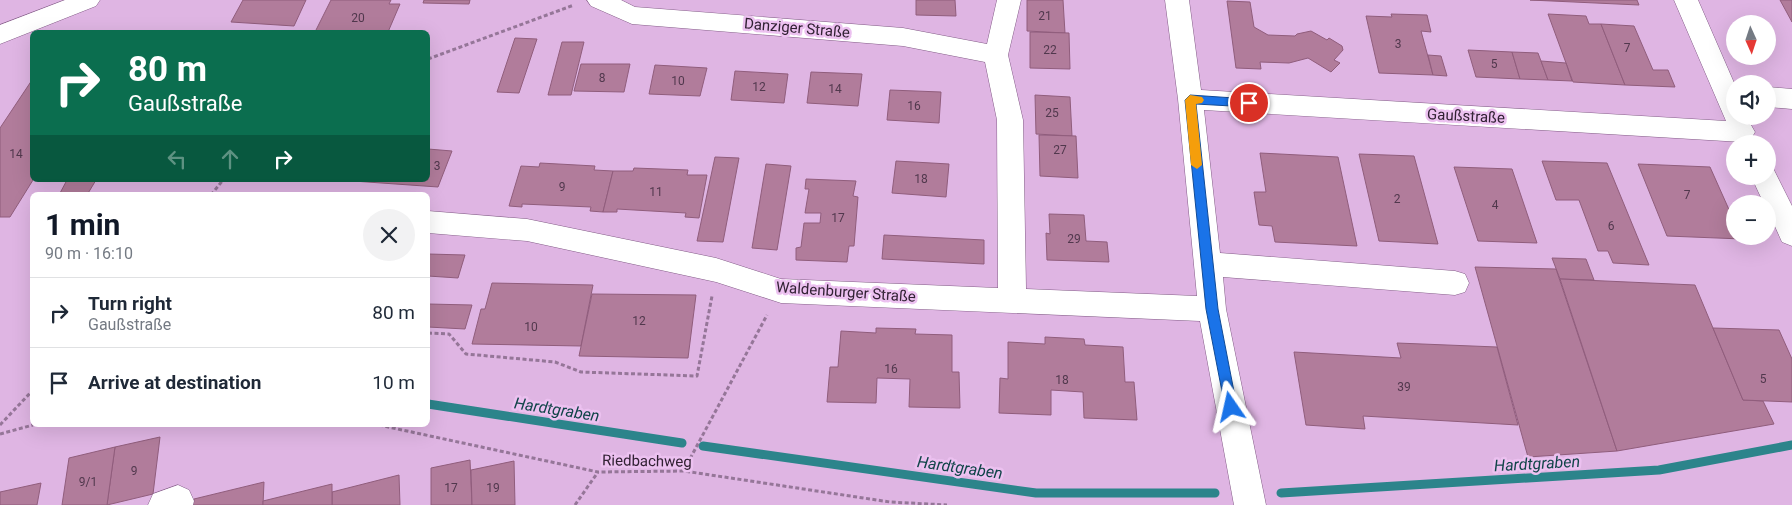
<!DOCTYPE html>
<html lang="en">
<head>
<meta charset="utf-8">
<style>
	body { margin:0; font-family:Roboto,sans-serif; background:#f2f2f3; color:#1f2937; height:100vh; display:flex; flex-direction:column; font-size:19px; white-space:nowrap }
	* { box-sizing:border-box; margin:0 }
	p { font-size:16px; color:#747a83 }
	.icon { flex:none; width:28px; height:28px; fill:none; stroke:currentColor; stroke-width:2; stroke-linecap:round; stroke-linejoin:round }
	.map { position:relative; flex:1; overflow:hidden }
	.panel { position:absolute; left:30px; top:192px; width:400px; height:235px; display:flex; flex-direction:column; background:#fff; border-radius:8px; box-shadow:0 5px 20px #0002 }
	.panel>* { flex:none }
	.banner { position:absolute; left:30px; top:30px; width:400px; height:152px; border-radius:8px; box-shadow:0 5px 20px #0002; background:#0b6e4f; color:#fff; overflow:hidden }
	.needle { width:32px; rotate:177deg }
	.fabs { position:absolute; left:1726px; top:15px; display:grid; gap:10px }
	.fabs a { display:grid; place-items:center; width:50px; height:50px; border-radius:50%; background:#fff; box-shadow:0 5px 20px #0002; font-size:25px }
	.pin { position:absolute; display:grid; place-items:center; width:42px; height:42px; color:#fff; margin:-21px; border:2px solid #fff; border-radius:50%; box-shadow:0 1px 5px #0007 }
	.me { position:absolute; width:55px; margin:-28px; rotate:349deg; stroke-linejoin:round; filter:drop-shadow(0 0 4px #0008) }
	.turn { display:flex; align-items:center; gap:18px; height:105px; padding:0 15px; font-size:22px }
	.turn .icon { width:65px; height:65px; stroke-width:2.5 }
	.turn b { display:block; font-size:35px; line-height:42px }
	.lanes { display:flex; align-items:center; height:48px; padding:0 15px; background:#0003; justify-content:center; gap:25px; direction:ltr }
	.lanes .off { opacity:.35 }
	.round { display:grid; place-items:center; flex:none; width:52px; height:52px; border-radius:26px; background:#f2f2f3 }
	.summary { display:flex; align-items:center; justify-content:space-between; height:85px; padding:0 15px }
	h1 { font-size:30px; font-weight:700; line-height:38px; color:#111827 }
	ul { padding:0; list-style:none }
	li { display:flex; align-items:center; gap:15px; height:70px; padding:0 15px; border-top:1px solid #e0e1e3 }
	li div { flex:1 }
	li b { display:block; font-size:19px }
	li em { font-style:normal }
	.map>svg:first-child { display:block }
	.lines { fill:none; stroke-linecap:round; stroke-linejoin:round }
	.stream { stroke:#2c848b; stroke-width:9 }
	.building { fill:#b17c9b; stroke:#905d7c }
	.minor-casing { stroke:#835d87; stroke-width:1 }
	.path { stroke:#957698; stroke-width:3; stroke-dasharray:4 2.5; stroke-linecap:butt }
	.minor { fill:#fff; fill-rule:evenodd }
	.route { fill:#1a73e8; stroke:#114b97 }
	.slow { fill:#f59e0b }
	.labels { text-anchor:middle; stroke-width:5; stroke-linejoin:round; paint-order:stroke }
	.number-label { font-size:12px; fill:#51384d }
	.street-label { font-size:15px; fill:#312133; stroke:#ecc1f0 }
	.water-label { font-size:16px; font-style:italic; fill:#104448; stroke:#ecc1f0 }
</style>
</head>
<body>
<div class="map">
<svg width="1792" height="505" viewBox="0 0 1792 505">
	<rect width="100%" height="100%" fill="#dfb5e3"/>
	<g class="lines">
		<g class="stream">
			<path d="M428 404 682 443"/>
			<path d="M703 446 1036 493H1215"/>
			<path d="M1281 493 1659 470 1792 445"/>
		</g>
	</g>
	<g class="building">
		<path d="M243 0H306L294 26 231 22Z"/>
		<path d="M331 0H391L389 4H400L388 32H315Z"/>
		<path d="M424 0H470L469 4 423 3Z"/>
		<path d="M916 0H955L956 16 916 15Z"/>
		<path d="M1027 0H1063L1065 33 1027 31Z"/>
		<path d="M1530 0H1637L1639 5Z"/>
		<path d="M1780 0H1792V22Z"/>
		<path d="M1227 1 1250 2 1254 27 1268 35 1295 36 1297 34 1311 31 1327 40 1329 38 1342 46 1343 50 1334 60 1340 63 1331 72 1308 58 1289 63 1260 62 1261 69 1236 68Z"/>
		<path d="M1391 14 1427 15 1431 32 1421 31 1433 75 1379 73 1366 16 1392 17Z"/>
		<path d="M1548 14 1586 16 1589 24H1601L1625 85 1573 82Z"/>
		<path d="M1601 24 1634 26 1653 70H1668L1675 87 1625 85Z"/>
		<path d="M1030 32 1069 33 1070 69 1030 68Z"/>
		<path d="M515 38 537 39 519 93 497 92Z"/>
		<path d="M562 42H584L571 95H548Z"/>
		<path d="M1468 50 1512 52 1520 79 1476 77Z"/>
		<path d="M1512 52 1538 53 1548 80 1520 79Z"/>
		<path d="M1428 55 1441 56 1447 76 1433 75Z"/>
		<path d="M1541 61 1566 63 1572 81 1548 80Z"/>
		<path d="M581 64H630L624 92 574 91Z"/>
		<path d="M655 65 707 68 700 96 649 94Z"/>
		<path d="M735 71 788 74 784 103 731 100Z"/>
		<path d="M811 72 862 74 858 106 807 103Z"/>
		<path d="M32 80 33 180 10 217H0V128Z"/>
		<path d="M890 90 941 92 939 123 887 120Z"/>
		<path d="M1035 95 1070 97 1072 136 1036 134Z"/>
		<path d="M1039 135 1076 136 1078 178 1040 176Z"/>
		<path d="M428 149 452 151 438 187 339 180H428Z"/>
		<path d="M1260 153 1338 157 1357 246 1275 242 1272 226 1259 225 1254 192H1266Z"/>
		<path d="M1359 154 1414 156 1438 244 1379 241Z"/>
		<path d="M715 157 739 158 723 242 697 241Z"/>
		<path d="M896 161 949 164 946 197 892 193Z"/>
		<path d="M1542 161 1607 163 1649 265 1613 263 1608 251H1598L1579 200H1556Z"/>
		<path d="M540 163 595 166 594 170 613 171 603 212 590 211 591 207 522 204V207L509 206 521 166 539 167Z"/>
		<path d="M766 164 791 166 777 250 752 248Z"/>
		<path d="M1638 164 1710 167 1735 223V236H1741L1742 239 1667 236Z"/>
		<path d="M1454 167 1512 169 1537 243 1478 241Z"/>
		<path d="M634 168 688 170 687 175H707L699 218 685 217 686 213 617 209V212H603L613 171H633Z"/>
		<path d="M806 179 856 181 853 196 858 197 854 246H849L847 262 796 260V248L801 247 804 223H820L821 213H805L809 189H805Z"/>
		<path d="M67 180H96L87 195H59Z"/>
		<path d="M1049 214 1084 215 1086 241 1107 242 1109 262 1047 260 1046 233 1050 234Z"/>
		<path d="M884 235 984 240V264L882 259Z"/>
		<path d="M428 254 465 255 458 278 428 276Z"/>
		<path d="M1552 258 1586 259 1594 280 1560 279Z"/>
		<path d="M1475 267 1556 269 1617 451 1528 457Z"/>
		<path d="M1560 279 1695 285 1743 400 1763 401 1774 424 1617 451Z"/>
		<path d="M492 283 593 285 581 346 472 344 481 309H485Z"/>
		<path d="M592 294 696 295 688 358 579 356Z"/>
		<path d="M428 304 472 305 465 329 428 327Z"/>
		<path d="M876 328 916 329 915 334 952 335V372H959L960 408 909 407 910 379 877 378 876 403 827 402 830 367H838L841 331 876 333Z"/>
		<path d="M1713 328 1779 330 1792 359V402L1743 400Z"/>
		<path d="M1045 337 1084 339 1085 345 1123 347 1125 382H1134L1137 420 1084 418 1083 392 1051 390V415L999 413 1000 378 1008 379V342L1045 344Z"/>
		<path d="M1397 343 1497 347 1518 425 1363 416 1365 429 1306 425 1294 352 1401 358Z"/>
		<path d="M160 437 153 494 107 505 115 447Z"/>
		<path d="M115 447 107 505H62L69 458Z"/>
		<path d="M470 460 472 505H431V468Z"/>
		<path d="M514 461 515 505H472L471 470Z"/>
		<path d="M399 475 400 505H332V492Z"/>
		<path d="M264 482 263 505H193L194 499Z"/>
		<path d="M41 483 37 505H0V492Z"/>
		<path d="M332 484V505H263V501Z"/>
	</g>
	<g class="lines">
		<defs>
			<g id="minor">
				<path d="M65 0H100L96 6 0 44V25Z"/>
				<path d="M587 0H621L635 7 903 28 987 44 997 0H1021L1008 55 1023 120 1026 289 1197 296 1178 99 1165 0H1189L1201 90 1726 121 1674 0H1698L1735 85V116H1746L1741 122 1751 125 1755 132 1751 139 1742 142 1204 110 1220 253 1455 271 1465 274 1469 283 1465 292 1455 295 1223 277 1226 309 1266 505H1234L1200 321 781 303 716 282 527 241 428 233V211L527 219 716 258 781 279 998 288 997 120 985 62 903 46 632 24 591 6Z"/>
				<path d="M1768 87 1792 89V109L1768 107Z"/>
				<path d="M1768 166 1773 168 1792 206V246L1782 242 1768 211V204H1764L1751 176H1768Z"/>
				<path d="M178 485 189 490 194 501 193 505H148L153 494Z"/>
			</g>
		</defs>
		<use href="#minor" class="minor-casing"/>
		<g class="path">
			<path d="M428 59 574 5"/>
			<path d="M211 195 223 180"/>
			<path d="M428 333 449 334 466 354 555 362 581 372 697 376 712 296"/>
			<path d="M0 425 32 391"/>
			<path d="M379 425 598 472 684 471 890 502 947 505"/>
			<path d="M0 434 33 425"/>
			<path d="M684 470 767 315"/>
			<path d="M575 505 598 472"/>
		</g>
		<use href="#minor" class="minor"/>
	</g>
	<path class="route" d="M1190 95 1249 99 1254 103 1249 107 1196 104 1218 309 1237 407 1235 411 1231 413 1226 411 1225 407 1206 309 1185 100Z"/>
	<path class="slow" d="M1190 95 1202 97 1204 100 1202 103 1196 104 1202 165 1197 169 1191 165 1185 100Z"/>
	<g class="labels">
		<g class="number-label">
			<text x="1045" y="20">21</text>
			<text x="358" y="22">20</text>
			<text x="1398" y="48">3</text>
			<text x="1627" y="52">7</text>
			<text x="1050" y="54">22</text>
			<text x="1494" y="68">5</text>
			<text x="602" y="82">8</text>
			<text x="678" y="85">10</text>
			<text x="759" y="91">12</text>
			<text x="835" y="93">14</text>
			<text x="914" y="110">16</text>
			<text x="1052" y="117">25</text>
			<text x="1060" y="154">27</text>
			<text x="16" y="158">14</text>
			<text x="437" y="170">3</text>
			<text x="921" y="183">18</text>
			<text x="562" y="191">9</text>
			<text x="656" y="196">11</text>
			<text x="1687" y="199">7</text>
			<text x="1397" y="203">2</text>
			<text x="1495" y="209">4</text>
			<text x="838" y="222">17</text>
			<text x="1611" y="230">6</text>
			<text x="1074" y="243">29</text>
			<text x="639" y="325">12</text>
			<text x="531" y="331">10</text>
			<text x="891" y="373">16</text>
			<text x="1763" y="383">5</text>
			<text x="1062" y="384">18</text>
			<text x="1404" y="391">39</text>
			<text x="134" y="475">9</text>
			<text x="88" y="486">9/1</text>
			<text x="451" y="492">17</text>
			<text x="493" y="492">19</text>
		</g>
		<g class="street-label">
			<text transform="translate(797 28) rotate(5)" y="5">Danziger Straße</text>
			<text transform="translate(1466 116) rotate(3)" y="5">Gaußstraße</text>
			<text transform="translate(846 292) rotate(4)" y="5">Waldenburger Straße</text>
			<text transform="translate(647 461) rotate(1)" y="5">Riedbachweg</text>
		</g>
		<g class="water-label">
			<text transform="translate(557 409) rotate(9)" y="6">Hardtgraben</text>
			<text transform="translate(1537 463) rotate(-3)" y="6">Hardtgraben</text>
			<text transform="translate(960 467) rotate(8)" y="6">Hardtgraben</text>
		</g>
	</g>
</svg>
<div class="fabs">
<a><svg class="needle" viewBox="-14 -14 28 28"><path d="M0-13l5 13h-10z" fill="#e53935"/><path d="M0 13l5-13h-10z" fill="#747a83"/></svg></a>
<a><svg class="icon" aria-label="sound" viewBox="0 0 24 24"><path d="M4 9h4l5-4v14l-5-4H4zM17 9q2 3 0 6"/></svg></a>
<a>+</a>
<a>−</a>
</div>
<div class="pin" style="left:1249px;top:103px;background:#d93025"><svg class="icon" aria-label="arrive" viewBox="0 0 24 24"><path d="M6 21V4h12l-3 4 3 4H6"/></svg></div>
<svg class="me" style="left:1231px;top:407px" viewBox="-20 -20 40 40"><path d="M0-17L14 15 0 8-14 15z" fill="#1a73e8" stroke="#fff" stroke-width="4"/></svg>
<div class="banner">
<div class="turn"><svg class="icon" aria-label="right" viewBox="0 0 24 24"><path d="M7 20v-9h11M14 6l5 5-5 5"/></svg><div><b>80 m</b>Gaußstraße</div></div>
<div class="lanes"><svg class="icon off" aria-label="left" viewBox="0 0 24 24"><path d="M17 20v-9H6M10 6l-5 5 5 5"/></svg><svg class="icon off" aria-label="ahead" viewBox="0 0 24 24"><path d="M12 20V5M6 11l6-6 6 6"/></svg><svg class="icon" aria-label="right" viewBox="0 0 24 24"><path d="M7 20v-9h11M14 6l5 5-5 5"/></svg></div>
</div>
<section class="panel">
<div class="summary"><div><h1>1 min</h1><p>90 m · 16:10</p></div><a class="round"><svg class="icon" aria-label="close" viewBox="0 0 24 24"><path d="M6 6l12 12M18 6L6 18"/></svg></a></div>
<ul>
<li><svg class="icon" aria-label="right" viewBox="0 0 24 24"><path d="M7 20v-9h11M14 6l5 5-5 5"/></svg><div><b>Turn right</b><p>Gaußstraße</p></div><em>80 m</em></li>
<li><svg class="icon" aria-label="arrive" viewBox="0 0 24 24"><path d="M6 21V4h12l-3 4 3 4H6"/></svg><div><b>Arrive at destination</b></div><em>10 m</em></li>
</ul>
</section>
</div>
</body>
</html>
